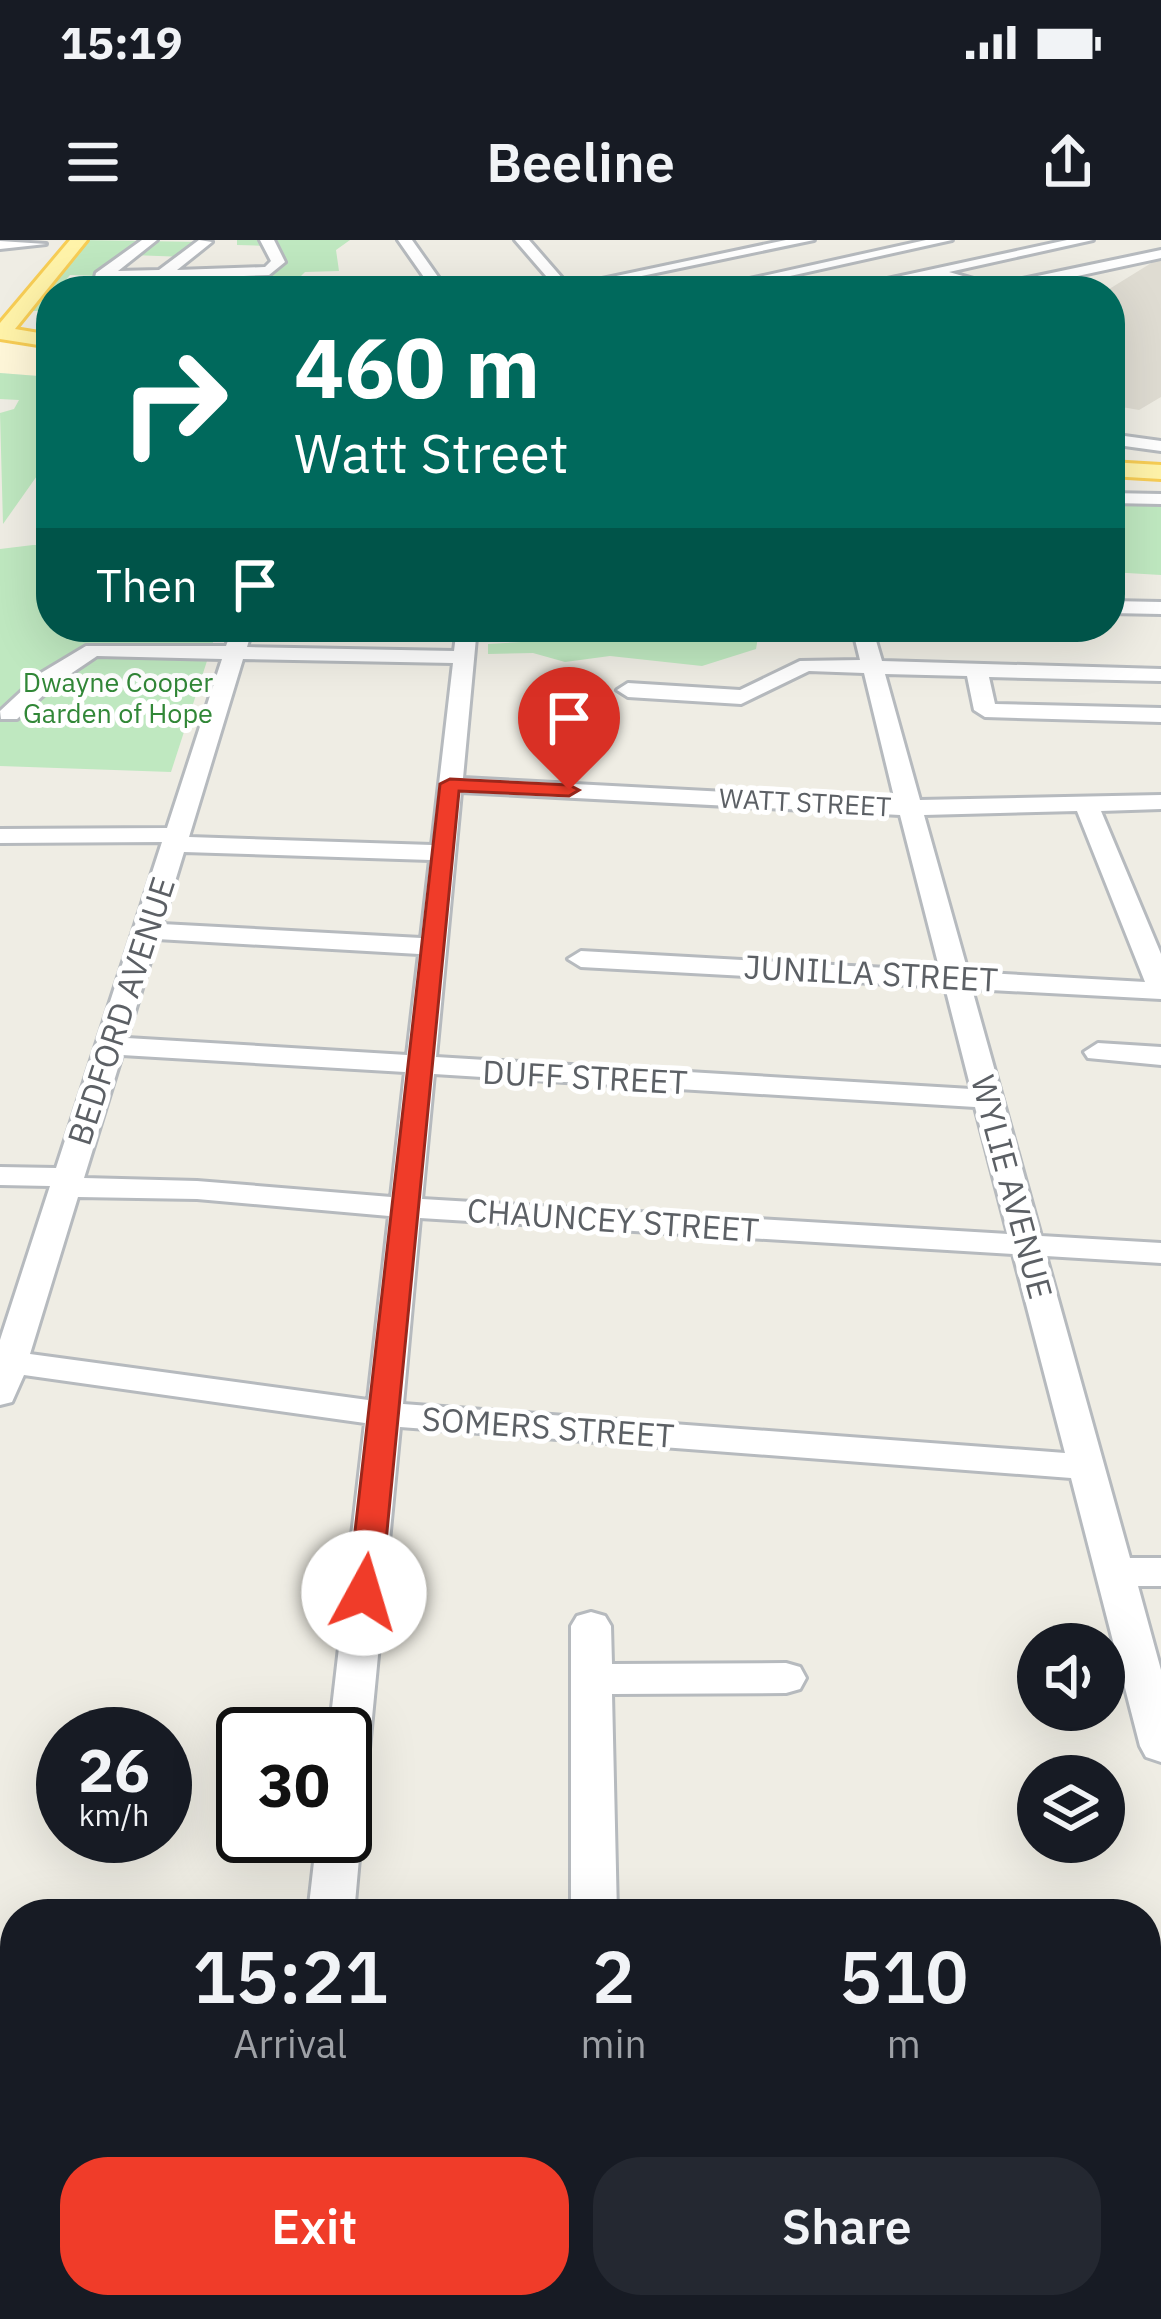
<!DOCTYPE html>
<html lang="en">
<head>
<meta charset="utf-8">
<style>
	body { margin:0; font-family:"IBM Plex Sans",sans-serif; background:#242831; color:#f1f3f6; height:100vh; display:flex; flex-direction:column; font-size:45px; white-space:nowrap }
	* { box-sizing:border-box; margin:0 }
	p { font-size:39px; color:#9ea1a6 }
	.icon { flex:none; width:66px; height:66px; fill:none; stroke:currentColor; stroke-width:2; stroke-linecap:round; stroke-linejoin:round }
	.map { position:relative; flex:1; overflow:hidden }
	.side { position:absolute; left:0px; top:1659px; width:1161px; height:420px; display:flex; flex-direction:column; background:#171b24; border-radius:48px 48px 0 0; box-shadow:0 12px 48px #0002 }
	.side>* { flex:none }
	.guide { position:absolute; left:36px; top:36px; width:1089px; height:366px; border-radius:48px; box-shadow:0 12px 48px #0002; background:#00695c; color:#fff; overflow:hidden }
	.fabs { position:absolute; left:1017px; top:1383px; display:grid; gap:24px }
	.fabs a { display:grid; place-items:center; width:108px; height:108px; border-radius:50%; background:#171b24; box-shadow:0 12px 48px #0002; font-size:60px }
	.speed { position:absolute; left:36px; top:1467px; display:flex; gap:24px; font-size:60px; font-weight:700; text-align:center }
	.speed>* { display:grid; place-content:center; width:156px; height:156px; border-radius:50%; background:#171b24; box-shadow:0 12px 48px #0002; line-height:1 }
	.speed small { font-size:30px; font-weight:400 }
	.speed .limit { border:6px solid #111; border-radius:18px; background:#fff; color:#111 }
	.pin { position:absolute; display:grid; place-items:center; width:102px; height:102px; color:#fff; margin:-123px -51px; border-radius:50% 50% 50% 0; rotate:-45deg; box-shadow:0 0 12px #0007 }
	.pin .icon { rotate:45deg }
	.me { position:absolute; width:132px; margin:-66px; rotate:6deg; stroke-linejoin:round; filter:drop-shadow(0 0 9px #0008) }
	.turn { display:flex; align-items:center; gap:42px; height:252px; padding:0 60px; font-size:54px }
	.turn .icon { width:156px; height:156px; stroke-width:2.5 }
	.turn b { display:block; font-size:84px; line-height:102px }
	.then { display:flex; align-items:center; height:114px; padding:0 60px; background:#0003; gap:24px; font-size:45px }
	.eta { display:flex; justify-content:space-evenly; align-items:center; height:204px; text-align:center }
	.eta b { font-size:72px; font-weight:600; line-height:84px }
	.cta { display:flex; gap:24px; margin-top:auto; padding:24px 60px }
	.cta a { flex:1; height:138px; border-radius:48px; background:#f03c29; color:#fff; font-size:48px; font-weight:600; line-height:138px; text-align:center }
	.cta a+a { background:#242831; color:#f1f3f6 }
	.status { display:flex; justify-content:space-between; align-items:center; height:84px; padding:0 60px; background:#171b24; direction:ltr }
	.status svg { height:33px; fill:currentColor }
	header { display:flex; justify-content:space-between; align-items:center; height:156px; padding:0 60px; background:#171b24; font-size:54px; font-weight:600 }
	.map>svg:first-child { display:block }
	.commercial { fill:#fff7d9 }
	.education { fill:#dfdcd2 }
	.green { fill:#bfe8c0 }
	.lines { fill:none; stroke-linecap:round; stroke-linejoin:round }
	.minor-casing { stroke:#b6babe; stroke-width:6 }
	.major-casing { stroke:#f7cd55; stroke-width:6 }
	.minor { fill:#fff; fill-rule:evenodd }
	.major { fill:#fff3a9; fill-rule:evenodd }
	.route { fill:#f03c29; stroke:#9c271b; stroke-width:3 }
	.labels { text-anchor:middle; stroke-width:10; stroke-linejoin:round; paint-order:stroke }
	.far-park-label { font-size:27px; fill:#318737; stroke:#fff }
	.far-street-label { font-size:27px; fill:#5c6065; stroke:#fff }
	.street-label { font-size:33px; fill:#5c6065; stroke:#fff }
</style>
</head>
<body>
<div class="status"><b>15:19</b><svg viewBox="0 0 49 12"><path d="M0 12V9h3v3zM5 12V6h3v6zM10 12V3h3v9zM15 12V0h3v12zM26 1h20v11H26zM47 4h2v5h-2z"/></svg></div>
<header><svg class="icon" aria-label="menu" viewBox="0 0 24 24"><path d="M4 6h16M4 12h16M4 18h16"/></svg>Beeline<svg class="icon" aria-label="share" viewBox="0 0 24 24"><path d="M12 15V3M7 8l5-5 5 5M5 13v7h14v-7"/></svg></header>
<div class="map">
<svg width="1161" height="2079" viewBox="0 0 1161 2079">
	<rect width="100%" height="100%" fill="#efede4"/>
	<path class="commercial" d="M0 93 51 101V137L0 133Z"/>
	<path class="education" d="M1161 17V157L1139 170 1110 165V51H1106Z"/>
	<g class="green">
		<path d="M79 0 205 2 186 17 131 15 101 36 70 35 57 51H51V71H24Z"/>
		<path d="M237 0H350L336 10 339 31 305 32 286 51H193L203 33 276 27 270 6 237 5Z"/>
		<path d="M0 133 51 137V216L3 284 0 173 14 169 19 160 0 159Z"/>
		<path d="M1110 261 1161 263V335L1110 332Z"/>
		<path d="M33 305H51V387H218L171 532 0 526V309Z"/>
		<path d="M683 387H751L758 397 756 409 702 426 610 416 565 422 533 413 488 414V404L681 393Z"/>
	</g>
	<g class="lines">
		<defs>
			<g id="minor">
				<path d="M142 0H157L118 31 159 30 199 0 212 2 177 30 265 27 271 21 260 0H274L285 22 269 35 94 42 96 33Z"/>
				<path d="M398 0H412L448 51H320L426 40Z"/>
				<path d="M515 0H529L569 46 786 0H814L632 38 638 51H624L620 41 582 51H559Z"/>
				<path d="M926 0H952L722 51H695Z"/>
				<path d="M1067 0H1093L949 32 994 45 1161 10V18L1008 51C981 51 960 40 934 37 906 33 864 51 832 51Z"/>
				<path d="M0 1 46 4 0 9Z"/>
				<path d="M1110 194 1161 201V211L1110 204Z"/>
				<path d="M1110 253 1161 254V264L1110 263Z"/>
				<path d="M1110 361 1161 362V374L1110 373Z"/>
				<path d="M233 387H253L247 407 454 411 457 387H477L463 538 895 561 864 433 809 431 741 464 628 457 617 450 628 443 740 450 800 421 860 420 852 387H872L882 421 1161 429V441L989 437 995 464 1161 468V482L985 477 974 470 967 436 885 434 920 560 1161 555V569L1101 571 1161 714V759L972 749 1041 996 1161 1003V1023L1046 1016 1130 1318H1161V1346H1138L1161 1430V1522L1146 1517 1140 1506 1071 1238 400 1187 366 1540 360 1552 345 1557V1494H329L365 1183 24 1135 12 1162 0 1165V1100L50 946 0 945V927L56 928 162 602 0 603V589L167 588 222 419 97 416 57 443 17 479H1L0 471 41 433 86 406H226ZM243 419 453 423 432 605 189 597ZM461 552 900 575 940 731 581 711 568 719 581 727 945 747 971 849 436 817ZM1077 571 1145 742 968 732 924 575ZM184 612 430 620 421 698 162 684ZM157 699 419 714 407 815 127 798ZM122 815 405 832 391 957 197 941 84 938ZM434 834 975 867 1008 994 422 959ZM78 957 197 959 389 976 368 1160 30 1114ZM420 978 1013 1014 1065 1213 403 1164Z"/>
				<path d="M1098 803 1161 807V825L1088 818 1084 812Z"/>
				<path d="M591 1372 605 1376 611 1386 612 1424 786 1423 800 1427 806 1438 800 1449 786 1453 612 1454 617 1674H571V1386L577 1376Z"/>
				<path d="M345 1581 354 1584 361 1596 354 1674H308L317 1596H345Z"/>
				<rect x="1146" y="1720" width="15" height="40"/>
				<rect x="1146" y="1910" width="15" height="46"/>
				<path d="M264 2064H316L315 2079H263Z"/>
			</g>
			<g id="major">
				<path d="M70 0H87L15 89 51 95V107L0 99V83Z"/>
				<path d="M1110 222 1161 225V239L1110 236Z"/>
			</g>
		</defs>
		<use href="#minor" class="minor-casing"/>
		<use href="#major" class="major-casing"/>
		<use href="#minor" class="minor"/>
		<use href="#major" class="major"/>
	</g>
	<path class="route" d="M450 539 569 545 579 550 569 556 459 551 381 1353 376 1361H353L348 1353 440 544Z"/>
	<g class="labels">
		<g class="far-park-label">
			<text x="118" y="452">Dwayne Cooper<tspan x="118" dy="31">Garden of Hope</tspan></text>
		</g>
		<g class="far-street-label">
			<text transform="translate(805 563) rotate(3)" y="9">WATT STREET</text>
		</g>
		<g class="street-label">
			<text transform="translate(871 733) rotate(3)" y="12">JUNILLA STREET</text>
			<text transform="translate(121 771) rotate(-72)" y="12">BEDFORD AVENUE</text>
			<text transform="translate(585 837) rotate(3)" y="12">DUFF STREET</text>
			<text transform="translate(1012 947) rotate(75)" y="12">WYLIE AVENUE</text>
			<text transform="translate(613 980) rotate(4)" y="12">CHAUNCEY STREET</text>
			<text transform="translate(548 1187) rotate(4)" y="12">SOMERS STREET</text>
		</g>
	</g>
</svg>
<div class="fabs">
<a><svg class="icon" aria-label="sound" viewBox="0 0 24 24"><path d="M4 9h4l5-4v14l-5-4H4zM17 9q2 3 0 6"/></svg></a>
<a><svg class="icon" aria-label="layers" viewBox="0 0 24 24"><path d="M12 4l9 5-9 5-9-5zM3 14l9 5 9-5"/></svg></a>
</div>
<div class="speed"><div>26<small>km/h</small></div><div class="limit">30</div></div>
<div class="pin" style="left:569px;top:550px;background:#d93025"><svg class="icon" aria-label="arrive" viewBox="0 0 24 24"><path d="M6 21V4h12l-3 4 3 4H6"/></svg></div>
<svg class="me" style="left:364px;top:1353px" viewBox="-20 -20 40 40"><circle r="19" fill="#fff"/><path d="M0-13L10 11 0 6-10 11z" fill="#f03c29"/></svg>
<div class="guide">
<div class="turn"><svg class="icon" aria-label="right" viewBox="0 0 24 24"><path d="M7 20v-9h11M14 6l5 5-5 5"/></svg><div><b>460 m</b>Watt Street</div></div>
<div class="then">Then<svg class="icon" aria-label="arrive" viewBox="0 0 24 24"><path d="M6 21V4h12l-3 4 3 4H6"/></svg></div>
</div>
<section class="side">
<div class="eta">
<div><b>15:21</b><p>Arrival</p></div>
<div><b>2</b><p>min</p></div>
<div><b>510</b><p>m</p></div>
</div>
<div class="cta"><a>Exit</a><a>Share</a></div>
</section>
</div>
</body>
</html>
